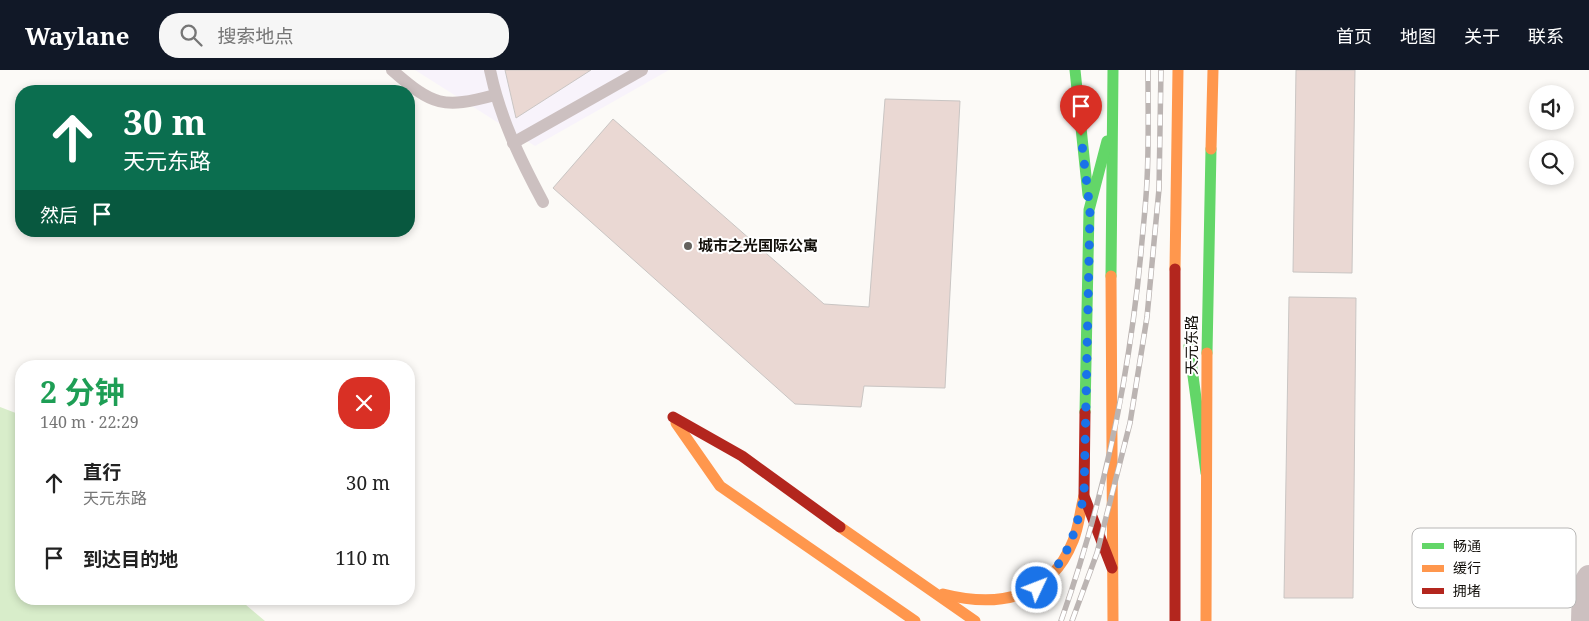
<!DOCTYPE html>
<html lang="zh">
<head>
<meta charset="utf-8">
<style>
	body { margin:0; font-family:"Noto Serif","Noto Sans SC",serif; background:#f6f6f6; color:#222; height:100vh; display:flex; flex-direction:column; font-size:19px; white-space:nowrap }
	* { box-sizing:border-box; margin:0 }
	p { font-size:16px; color:#767676 }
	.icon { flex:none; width:28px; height:28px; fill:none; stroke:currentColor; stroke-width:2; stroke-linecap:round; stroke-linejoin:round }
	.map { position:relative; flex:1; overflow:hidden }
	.side { position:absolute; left:15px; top:290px; width:400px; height:245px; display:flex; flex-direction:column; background:#fff; border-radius:20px; box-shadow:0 2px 8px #0003 }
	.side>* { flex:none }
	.top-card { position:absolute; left:15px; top:15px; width:400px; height:152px; border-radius:20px; box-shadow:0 2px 8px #0003; background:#0b6e4f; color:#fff; overflow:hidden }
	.controls { position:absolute; left:1529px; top:15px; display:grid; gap:10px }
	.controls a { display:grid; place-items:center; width:45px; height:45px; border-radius:50%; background:#fff; box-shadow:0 2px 8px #0003; font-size:25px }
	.pin { position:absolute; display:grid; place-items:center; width:42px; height:42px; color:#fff; margin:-51px -21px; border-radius:50% 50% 50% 0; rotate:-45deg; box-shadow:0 0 5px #0007 }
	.pin .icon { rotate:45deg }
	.me { position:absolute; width:55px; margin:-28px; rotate:47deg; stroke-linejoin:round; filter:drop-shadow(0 0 4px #0008) }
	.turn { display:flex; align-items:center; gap:18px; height:105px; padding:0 25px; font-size:22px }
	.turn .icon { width:65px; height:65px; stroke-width:2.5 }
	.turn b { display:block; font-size:35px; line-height:42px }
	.then { display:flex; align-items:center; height:48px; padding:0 25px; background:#0003; gap:10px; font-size:19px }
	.round { display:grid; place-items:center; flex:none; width:52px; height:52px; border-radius:20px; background:#f6f6f6 }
	.headline { display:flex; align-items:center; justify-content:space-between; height:85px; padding:0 25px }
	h1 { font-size:30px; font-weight:700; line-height:38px; color:#1e9e55 }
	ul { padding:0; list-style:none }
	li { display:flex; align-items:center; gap:15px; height:75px; padding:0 25px }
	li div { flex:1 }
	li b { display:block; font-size:19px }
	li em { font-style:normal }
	header { display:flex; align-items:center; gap:30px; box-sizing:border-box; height:70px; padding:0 25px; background:#111827; color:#fff }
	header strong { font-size:24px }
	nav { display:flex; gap:28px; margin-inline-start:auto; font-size:18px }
	.search { width:350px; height:45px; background:#f6f6f6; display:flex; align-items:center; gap:12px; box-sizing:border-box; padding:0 18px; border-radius:20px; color:#767676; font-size:19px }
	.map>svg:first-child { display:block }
	.commercial { fill:#f8f3fb }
	.green { fill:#d8edca }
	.building { fill:#ead8d3; stroke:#c9c5c3 }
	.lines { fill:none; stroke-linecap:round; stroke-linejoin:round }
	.lane { stroke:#ccc0c0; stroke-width:12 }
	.street { stroke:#ccc0c0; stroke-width:24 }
	.fast { stroke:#63d668; stroke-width:11 }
	.slow { stroke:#ff974d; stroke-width:11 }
	.jam { stroke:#b3261e; stroke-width:11 }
	.rail-casing { stroke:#bbb4b2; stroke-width:5.5 }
	.rail { stroke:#fff; stroke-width:4; stroke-dasharray:11; stroke-linecap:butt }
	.route { stroke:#1a73e8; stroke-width:9; stroke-dasharray:0 16.2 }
	.poi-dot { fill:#64615d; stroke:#fff; stroke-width:2 }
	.labels { text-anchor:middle; stroke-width:4; stroke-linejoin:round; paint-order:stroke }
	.poi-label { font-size:15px; font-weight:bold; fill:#120f0a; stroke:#fff; text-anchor:start }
	.street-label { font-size:15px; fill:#120f0a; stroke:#fff }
	.key { fill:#fff; stroke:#b8b7b6; stroke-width:1 }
	.key-label { font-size:14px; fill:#120f0a }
</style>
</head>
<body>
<header>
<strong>Waylane</strong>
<div class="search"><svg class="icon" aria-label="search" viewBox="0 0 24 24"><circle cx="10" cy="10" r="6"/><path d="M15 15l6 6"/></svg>搜索地点</div>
<nav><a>首页</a><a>地图</a><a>关于</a><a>联系</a></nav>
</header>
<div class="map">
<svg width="1589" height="551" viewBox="0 0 1589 551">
	<rect width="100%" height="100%" fill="#fcfaf7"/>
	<path class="commercial" d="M415 0H669L535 76Z"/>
	<path class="green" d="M0 337 21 345V529H239L265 551H0Z"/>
	<g class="building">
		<path d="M505 0H591L516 48Z"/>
		<path d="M1296 0H1355L1352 203 1293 202Z"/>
		<path d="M885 29 960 31 945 318 864 316 861 337 795 334 553 118 613 49 824 234 869 237Z"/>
		<path d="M1289 227 1356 228 1353 528H1284Z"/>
	</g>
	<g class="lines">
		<g class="lane">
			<path d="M392 0C433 36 443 39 495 25"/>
			<path d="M490 0C500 48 520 89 543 132"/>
			<path d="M513 73 642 0"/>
		</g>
		<path class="street" d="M1583 551 1584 515 1589 507"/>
		<g class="fast">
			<path d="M1075 0 1088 125"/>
			<path d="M1111 206 1113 0"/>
			<path d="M1189 276 1206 403"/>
			<path d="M1207 283 1211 79"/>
			<path d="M1085 342 1089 140 1107 71"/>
		</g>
		<g class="slow">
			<path d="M1211 79 1213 0"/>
			<path d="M1175 199 1178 0"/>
			<path d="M1111 206 1113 551"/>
			<path d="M676 353 720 416 915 551"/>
			<path d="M840 457 975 551"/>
			<path d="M943 524C998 538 1050 529 1073 471 1079 457 1080 441 1084 426"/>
			<path d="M1206 551 1207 283"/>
		</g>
		<g class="jam">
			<path d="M1175 199V551"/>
			<path d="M1085 342 1084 426 1112 498"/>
			<path d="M673 347 742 386 840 457"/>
		</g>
		<defs>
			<g id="rail">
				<path d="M1061 551C1104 430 1129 310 1141 182 1143 158 1146 134 1147 110 1149 73 1148 37 1148 0"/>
				<path d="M1072 551 1097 483 1130 353 1147 247 1159 119 1161 0"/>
			</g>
		</defs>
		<use href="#rail" class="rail-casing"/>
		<use href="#rail" class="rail"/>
	</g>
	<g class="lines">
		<path class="route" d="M1037 518C1070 487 1073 468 1084 426L1090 140 1081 66"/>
	</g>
	<circle class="poi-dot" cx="688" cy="176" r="5"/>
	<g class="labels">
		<g class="poi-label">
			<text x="698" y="181">城市之光国际公寓</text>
		</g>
		<g class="street-label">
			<text transform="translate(1192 275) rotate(-90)" y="5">天元东路</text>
		</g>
	</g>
	<rect x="1412" y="458" width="164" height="80" rx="8" class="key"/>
	<rect x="1422" y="473" width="22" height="6" fill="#63d668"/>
	<rect x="1422" y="495" width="22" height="7" fill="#ff974d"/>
	<rect x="1422" y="518" width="22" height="6" fill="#b3261e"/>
	<g class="key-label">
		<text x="1453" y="481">畅通</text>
		<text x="1453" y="503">缓行</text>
		<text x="1453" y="526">拥堵</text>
	</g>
</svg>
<div class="controls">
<a><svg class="icon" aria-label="sound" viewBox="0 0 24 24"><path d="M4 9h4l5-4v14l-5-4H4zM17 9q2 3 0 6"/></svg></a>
<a><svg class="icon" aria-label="search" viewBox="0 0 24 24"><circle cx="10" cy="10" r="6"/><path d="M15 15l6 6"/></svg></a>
</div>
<div class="pin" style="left:1081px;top:66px;background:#d93025"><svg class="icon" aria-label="arrive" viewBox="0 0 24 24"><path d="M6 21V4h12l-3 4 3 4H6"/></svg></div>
<svg class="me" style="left:1037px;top:518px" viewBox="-20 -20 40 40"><circle r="17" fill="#1a73e8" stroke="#fff" stroke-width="3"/><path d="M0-11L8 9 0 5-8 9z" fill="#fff"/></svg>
<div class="top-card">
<div class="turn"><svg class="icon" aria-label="ahead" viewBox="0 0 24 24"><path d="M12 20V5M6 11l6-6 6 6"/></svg><div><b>30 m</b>天元东路</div></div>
<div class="then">然后<svg class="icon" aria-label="arrive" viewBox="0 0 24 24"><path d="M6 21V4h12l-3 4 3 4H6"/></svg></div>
</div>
<section class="side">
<div class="headline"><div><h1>2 分钟</h1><p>140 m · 22:29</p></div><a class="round" style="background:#d93025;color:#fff"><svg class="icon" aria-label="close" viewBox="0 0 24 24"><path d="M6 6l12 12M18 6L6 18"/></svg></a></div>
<ul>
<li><svg class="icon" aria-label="ahead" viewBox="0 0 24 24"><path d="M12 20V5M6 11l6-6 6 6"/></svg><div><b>直行</b><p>天元东路</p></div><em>30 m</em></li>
<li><svg class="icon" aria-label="arrive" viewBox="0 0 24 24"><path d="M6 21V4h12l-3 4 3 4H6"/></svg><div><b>到达目的地</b></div><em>110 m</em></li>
</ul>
</section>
</div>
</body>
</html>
